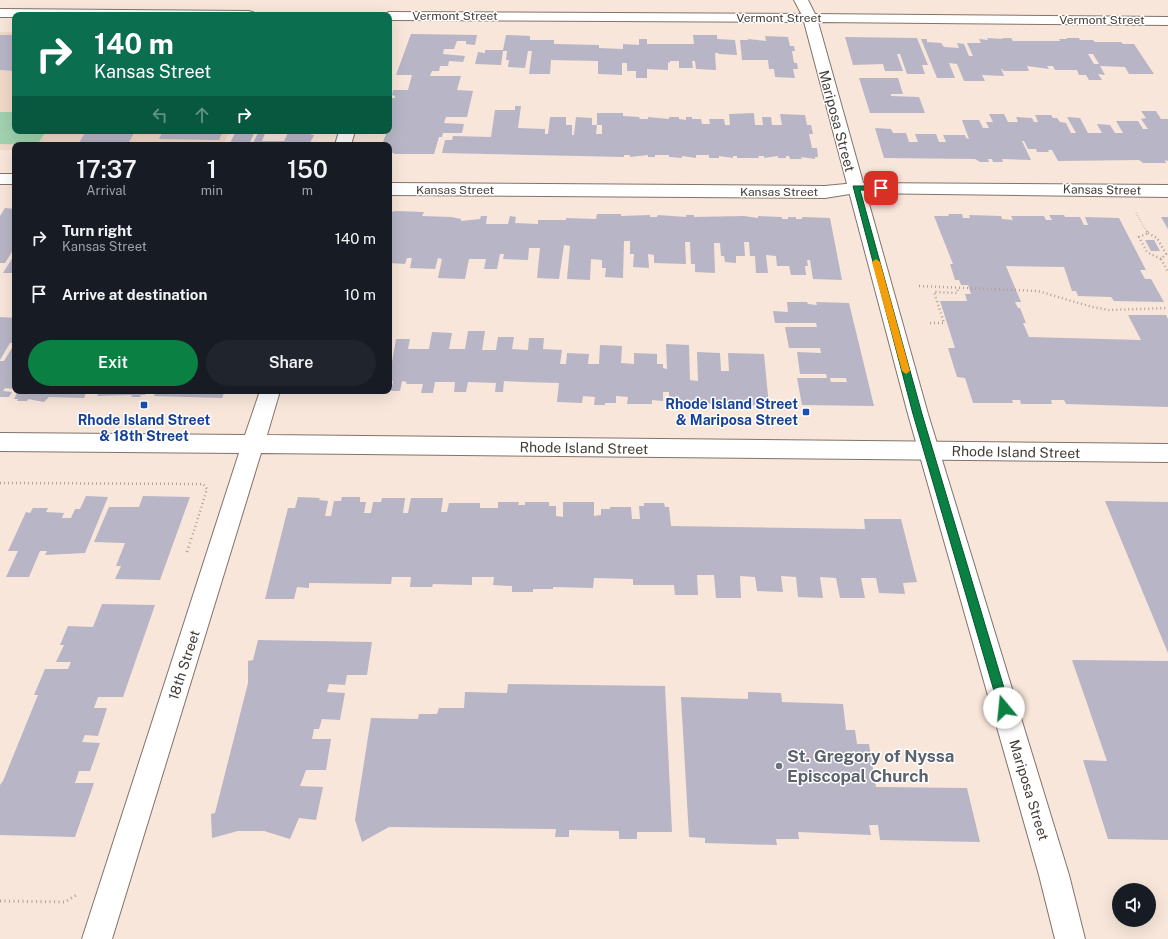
<!DOCTYPE html>
<html lang="en">
<head>
<meta charset="utf-8">
<style>
	body { margin:0; font-family:"Public Sans",sans-serif; background:#20242c; color:#f1f3f6; height:100vh; display:flex; flex-direction:column; font-size:15px; white-space:nowrap }
	* { box-sizing:border-box; margin:0 }
	p { font-size:13px; color:#9ea1a6 }
	.icon { flex:none; width:22px; height:22px; fill:none; stroke:currentColor; stroke-width:2; stroke-linecap:round; stroke-linejoin:round }
	.map { position:relative; flex:1; overflow:hidden }
	.drawer { position:absolute; left:12px; top:142px; width:380px; height:252px; display:flex; flex-direction:column; background:#171b24; border-radius:8px; box-shadow:0 4px 16px #0002 }
	.drawer>* { flex:none }
	.banner { position:absolute; left:12px; top:12px; width:380px; height:122px; border-radius:8px; box-shadow:0 4px 16px #0002; background:#0b6e4f; color:#fff; overflow:hidden }
	.fabs { position:absolute; left:1112px; top:883px; display:grid; gap:8px }
	.fabs a { display:grid; place-items:center; width:44px; height:44px; border-radius:50%; background:#171b24; box-shadow:0 4px 16px #0002; font-size:20px }
	.pin { position:absolute; display:grid; place-items:center; width:34px; height:34px; color:#fff; margin:-17px; border-radius:8px; box-shadow:0 2px 6px #0006 }
	.me { position:absolute; width:44px; margin:-22px; rotate:343deg; stroke-linejoin:round; filter:drop-shadow(0 0 3px #0008) }
	.turn { display:flex; align-items:center; gap:14px; height:84px; padding:0 16px; font-size:18px }
	.turn .icon { width:52px; height:52px; stroke-width:2.5 }
	.turn b { display:block; font-size:28px; line-height:34px }
	.lanes { display:flex; align-items:center; height:38px; padding:0 16px; background:#0003; justify-content:center; gap:20px; direction:ltr }
	.lanes .off { opacity:.35 }
	.eta { display:flex; justify-content:space-evenly; align-items:center; height:68px; text-align:center }
	.eta b { font-size:24px; font-weight:600; line-height:28px }
	.button { display:flex; gap:8px; margin-top:auto; padding:8px 16px }
	.button a { flex:1; height:46px; border-radius:24px; background:#0b8043; color:#fff; font-size:16px; font-weight:600; line-height:46px; text-align:center }
	.button a+a { background:#20242c; color:#f1f3f6 }
	ul { padding:0; list-style:none }
	li { display:flex; align-items:center; gap:12px; height:56px; padding:0 16px }
	li div { flex:1 }
	li b { display:block; font-size:15px }
	li em { font-style:normal }
	.map>svg:first-child { display:block }
	.built { fill:#f0d9c8 }
	.green { fill:#a1d1af }
	.building { fill:#b8b5c6; fill-rule:evenodd }
	.lines { fill:none; stroke-linecap:round; stroke-linejoin:round }
	.street-casing { stroke:#837369; stroke-width:2 }
	.secondary-casing { stroke:#837369; stroke-width:2 }
	.highway-casing { stroke:#837369; stroke-width:2 }
	.path-far2 { stroke:#aea198; stroke-width:1.5; stroke-dasharray:0.5 2; stroke-linecap:butt }
	.path-far1 { stroke:#aea198; stroke-width:2.5; stroke-dasharray:1 3; stroke-linecap:butt }
	.path { stroke:#aea198; stroke-width:3; stroke-dasharray:1 3.5; stroke-linecap:butt }
	.street { fill:#fff; fill-rule:evenodd }
	.secondary { fill:#fff; fill-rule:evenodd }
	.highway { fill:#fff; fill-rule:evenodd }
	.route { fill:#0b8043; stroke:#07532c }
	.slow { fill:#f59e0b }
	.transit-dot { fill:#1a4fb4; stroke:#fff; stroke-width:1.5 }
	.worship-dot { fill:#6b7280; stroke:#fff; stroke-width:1.5 }
	.labels { text-anchor:middle; stroke-width:3; stroke-linejoin:round; paint-order:stroke }
	.far-street-label { font-size:12px; fill:#423b36; stroke:#fff }
	.street-label { font-size:14px; fill:#423b36; stroke:#fff }
	.transit-label { font-size:14px; font-weight:bold; fill:#164399; stroke:#fff; text-anchor:end }
	.near-worship-label { font-size:17px; font-weight:bold; fill:#5b616d; stroke:#fff; text-anchor:start }
</style>
</head>
<body>
<div class="map">
<svg width="1168" height="939" viewBox="0 0 1168 939">
	<rect width="100%" height="100%" fill="#f8e6da"/>
	<path class="built" d="M0 32H15V131H230L223 145H15V150H0Z"/>
	<path class="green" d="M0 112H15V131H46L37 145 0 144Z"/>
	<g class="building">
		<path d="M411 34 477 35 475 45 466 44V41H457L454 49H444L443 54 465 56 463 62 449 61 448 66H440L439 71H432L430 76H461L457 90 473 91 467 117H446L444 123 464 124 462 133H443L442 137H439L434 154H394V153H389V145H382L387 131H389V114L392 104H389L391 98H395V96L392 95 393 90H408L412 75H396Z"/>
		<path d="M0 35H15V71L0 70Z"/>
		<path d="M506 35 530 36V40H554V44L599 45V48L623 49V44L639 45V39H647V44H694L693 35H717V39L735 40 737 55 719 54 718 53H715L716 70 696 69 695 61H692L693 68H679V61H670V63L668 62V70L647 69V78H636V71H627V63H622V75L598 74V61L551 60 550 74H529L532 51H528L525 68 508 67 509 60H506L507 51H503L501 65 475 64 478 52 485 53V50H503Z"/>
		<path d="M765 36 788 37 790 46H794L795 51H792L794 63H797L798 69H793L795 78 775 77 774 69H769L768 60H742L740 40H748V39L766 41Z"/>
		<path d="M845 37 917 38 928 65H922L925 74H907L900 54H897L903 71H885L883 64 853 65Z"/>
		<path d="M987 38 1003 39 1002 38H1011L1013 41H1060L1059 39H1067L1066 38H1079L1080 40H1093L1095 42H1121L1123 44H1134L1154 74H1129L1125 67 1100 66 1105 75 1098 74 1102 80H1089L1086 75H1079L1077 70H1055L1053 66H1047L1049 69 1027 66 1029 71H1004L1001 68 1004 76 982 75 985 81H964L957 64 949 63 955 78H937L921 39H927V42L941 43 944 47 959 48 957 43 964 44 969 56H973L967 43H981L979 39 988 40ZM1088 54H1093L1099 64H1094Z"/>
		<path d="M859 78H898L903 94H891V96L919 97 925 113H870Z"/>
		<path d="M515 106H521L518 128 545 129V134H548L550 117H566V125H572V135H574L576 117 592 118V125H597L596 134H602V125H597V113H623V116L639 117 640 119H648V117L669 119V117H679V119L686 120V117H692V119H701L702 124H710L709 119H724L725 125H730L729 114 754 113 755 125H763L762 117H771L772 125H782L780 114 805 115 807 125H811L813 134H809L812 148H817L818 157H815V159L801 157 802 159H790L789 156H786V158H778V156L764 158V156H758L759 158H737V156H733V158L719 156V158H709V155H696V158L682 156V158L669 157V155H655V157H648V155L630 157V155H624V157L442 153 445 140H452L453 136 491 137 495 110H515Z"/>
		<path d="M1141 111H1156L1161 119H1168V161L1165 160 1166 163H1143L1139 160 1058 161 1052 150H1048L1049 152H1037L1036 149H1028L1024 141H1022L1031 160 1002 159 1003 162H993L992 159H988L989 162H980L975 159 884 158 875 128 891 129 893 133H906L909 142H918L915 134H936L939 142H946L943 135H965L966 138 969 139 962 120H979L983 128H989L986 122H993L989 114H1004L1008 122H1018L1016 117 1032 118 1034 122H1038L1035 115H1051L1053 118H1057L1060 122 1066 123 1071 133H1076L1067 117 1080 118 1088 133H1102L1097 124 1110 125 1115 133H1123L1116 121H1138L1143 129H1148L1141 119 1146 118Z"/>
		<path d="M86 131H135L128 144 79 143Z"/>
		<path d="M163 131H223L219 140 159 139Z"/>
		<path d="M236 131H255L249 145H229Z"/>
		<path d="M259 131H266L262 141H284L289 131H313L311 135H314L310 143 308 145H252Z"/>
		<path d="M5 208 15 209V247L5 263H0V216Z"/>
		<path d="M395 211 424 212 422 216 451 217 461 219V221L480 219 481 216H487L486 224H508L510 216 516 217 515 223 538 224V220H566V218L596 219 597 214H621V216L650 215V217H657L658 215 686 217V215H694V217L744 216 758 218V216L782 217V219H788V217H796V219H802V217L830 218 842 280 813 279 810 260H807L808 266H805L806 275H791L789 266H777L776 256 766 255 768 273H756L755 256H750L749 242H744L745 256H736V263L725 262 724 256H721L720 243H714L715 273 695 272V264H691L690 242H685L686 264 654 263V255L648 254 649 268 633 267 634 254H630V241H624L623 278 605 277 606 268H602V260L591 259 590 280 567 279 570 246 564 245 559 279 537 278 540 248H529L528 260 503 259 504 254H500L497 269H484L486 259H469L465 279 438 278 442 259 438 258 435 269 410 268 412 258H407L405 264 389 263V213Z"/>
		<path d="M948 214H962L963 218H970L969 215 1001 216 1002 219 1013 220 1011 216H1044L1046 220H1052L1049 215H1064L1065 217H1080L1084 225H1088L1085 217 1119 218 1146 270H1140L1145 279H1151L1164 302 1114 301 1111 297 1078 296 1076 291H1072L1064 267 1006 266 1021 302H1015L1018 308H1020L1026 323H1023L1029 337 1141 340 1128 315H1166L1168 319V407L1066 404 1064 400H1051L1052 404H1021L1020 400H1012L1013 403H973L965 378 957 377 948 348H955L940 301H967L965 294H971L968 285H961L959 280H955L950 264H953L934 216H949Z"/>
		<path d="M1161 217H1168V229Z"/>
		<path d="M1145 240H1154L1160 251H1151Z"/>
		<path d="M15 254V273H3Z"/>
		<path d="M787 302H807L808 304 817 305 816 302 849 303 874 406 802 405 797 378H827L826 374H800L797 352 821 353 820 348H789L785 327H817L816 323H775L773 311 788 312ZM830 378H846L847 382H831Z"/>
		<path d="M0 317 15 318V389L5 388 3 391 12 392 9 397H0V361H4L15 343H10L0 360Z"/>
		<path d="M468 331H485L482 350H496L498 337H514L512 349 528 350 529 338H544L543 349 562 350 560 364H566L567 353 589 354 588 364H599L600 345 622 346 621 363 634 364V353L657 354V364H663V368L667 369 666 344 689 345 690 380 698 381 697 352 720 353 721 371H729L728 353 764 354 769 406 699 403V406L669 405V392H663V401L652 400V404H627L628 397 616 396V403H605V405H594L595 397 583 396 582 403 557 402 559 383 524 382 504 381 503 392H495L496 383 468 382 466 392H454L455 382H435L433 393H421L423 384H406L407 382 402 381 400 391H391L393 381H389V379L396 339H410L408 349H429L432 332 452 333 449 349H465Z"/>
		<path d="M18 391H87L84 398 49 397 44 402 28 399 27 401H17L18 399H14Z"/>
		<path d="M100 391H147L145 395H141L140 397H131L132 395 97 396Z"/>
		<path d="M156 391H225L222 398 154 396Z"/>
		<path d="M86 496 108 497 85 553 45 555 47 551H40L29 577H6L18 551H8L26 512 30 513 33 508H48L46 512 64 513 62 518H71L75 509H80Z"/>
		<path d="M143 496 190 497 160 580 115 579 121 566H116L125 543 94 542 109 507H139Z"/>
		<path d="M298 497 320 498 319 500 328 501 325 516H331L334 501H341L342 497H360V502H366L364 513H371L373 502H381L382 498H405L403 513H408L411 498H443L441 512H447L449 503H480V508H498V502H519L518 505H525V502H549V506H556V516L563 517V502H594V516L601 515V509H610V507H631L632 519H640L639 506H644V503H664L665 507H669L671 526 865 529 864 519H901L917 582 903 583 905 594 879 593 876 578H861L865 598H840L836 578 820 577 823 598 798 597 796 577 781 576 783 592 757 591 755 577 740 576 741 598H716L714 575H697L698 595H675L674 585H633V579L594 578 593 588 553 587V589H533V592H512V586L493 585 494 577H472V585L433 584 432 587H410L411 577H392L391 584 309 583V588L297 587 294 599H265L288 508H295Z"/>
		<path d="M1105 501 1168 502V653Z"/>
		<path d="M102 604 155 605 123 697H98L94 708H107L98 736 85 735 82 742 100 743 90 771H79L75 783H94L75 837 0 835V785L3 781 38 695H34L45 669H68L71 662H56L64 645H60L68 626 93 627Z"/>
		<path d="M258 640 372 642 367 675H347L345 685 329 684 327 692 345 693 340 720 322 719 319 729H314L312 739H331L326 770H306L300 786 323 787 316 820 299 818 290 839 264 831H238L212 838 211 814 215 813 248 683V661L253 660Z"/>
		<path d="M1072 660 1168 661V840L1108 839 1083 760 1107 761Z"/>
		<path d="M508 684 665 686 672 832H637V839H619V831L569 830V837H555L556 829 389 827 362 842 355 820 371 718 418 719 419 714H437L439 708H464L465 692 507 693Z"/>
		<path d="M748 692 781 693 782 702 843 704 846 730H855L857 744H869L876 787 967 788 980 842 880 840 878 825H869L871 835 798 832 799 839H776L777 845 705 843V838L689 837 681 697 748 699Z"/>
	</g>
	<g class="lines">
		<defs>
			<g id="street">
				<path d="M0 9 248 11 253 12 255 15H15V17H0Z"/>
				<path d="M389 12 810 14 815 15 817 18 815 21 810 22 389 20V15H383Z"/>
				<path d="M339 131H355L351 145H335Z"/>
				<rect x="0" y="174" width="15" height="10"/>
				<path d="M389 183 825 186 856 183 1168 185V197L856 193 825 198 389 195Z"/>
				<path d="M260 391H280L267 435 1168 444V462L261 453 112 939H82L239 453 0 451V433L245 435Z"/>
			</g>
			<path id="secondary" d="M810 14 1168 17V25L818 22 928 414 1069 875 1085 939H1055L1039 875 908 414 803 18 805 15Z"/>
			<path id="highway" d="M794 0H808L817 18 815 21H805Z"/>
		</defs>
		<use href="#street" class="street-casing"/>
		<use href="#secondary" class="secondary-casing"/>
		<use href="#highway" class="highway-casing"/>
		<path class="path-far2" d="M1136 213 1147 232"/>
		<g class="path-far1">
			<path d="M1147 231 1148 233"/>
			<path d="M1148 233 1157 238 1166 254 1161 259 1147 252 1139 237Z"/>
			<path d="M1161 259 1168 272"/>
			<path d="M919 286 1038 291 1092 307 1109 310 1168 308"/>
			<path d="M930 323H944L934 292 957 293 958 289"/>
			<path d="M0 483 203 484 207 489 192 537"/>
		</g>
		<g class="path">
			<path d="M187 552 192 536"/>
			<path d="M0 901 65 902 78 894"/>
		</g>
		<use href="#street" class="street"/>
		<use href="#secondary" class="secondary"/>
		<use href="#highway" class="highway"/>
	</g>
	<path class="route" d="M853 186H881L884 188 881 191 860 190 922 414 1010 708 1008 712 1004 714 1000 712 999 708 913 414Z"/>
	<path class="slow" d="M876 259 880 262 910 371 906 374 902 371 872 262Z"/>
	<g class="transit-dot">
		<rect x="140" y="401" width="8" height="8" rx="2"/>
		<rect x="802" y="408" width="8" height="8" rx="2"/>
	</g>
	<circle class="worship-dot" cx="779" cy="766" r="4"/>
	<g class="labels">
		<g class="far-street-label">
			<text x="455" y="20">Vermont Street</text>
			<text x="779" y="22">Vermont Street</text>
			<text x="1102" y="24">Vermont Street</text>
			<text x="455" y="194">Kansas Street</text>
			<text transform="translate(1102 190) rotate(1)" y="4">Kansas Street</text>
			<text x="779" y="196">Kansas Street</text>
		</g>
		<g class="street-label">
			<text transform="translate(837 121) rotate(75)" y="5">Mariposa Street</text>
			<text transform="translate(584 448) rotate(1)" y="5">Rhode Island Street</text>
			<text transform="translate(1016 452) rotate(1)" y="5">Rhode Island Street</text>
			<text transform="translate(184 665) rotate(-72)" y="5">18th Street</text>
			<text transform="translate(1029 790) rotate(73)" y="5">Mariposa Street</text>
		</g>
		<g class="transit-label">
			<text x="798" y="409">Rhode Island Street<tspan x="798" dy="16">&amp; Mariposa Street</tspan></text>
			<text x="144" y="425" text-anchor="middle">Rhode Island Street<tspan x="144" dy="16">&amp; 18th Street</tspan></text>
		</g>
		<g class="near-worship-label">
			<text x="787" y="762">St. Gregory of Nyssa<tspan x="787" dy="20">Episcopal Church</tspan></text>
		</g>
	</g>
</svg>
<div class="fabs">
<a><svg class="icon" aria-label="sound" viewBox="0 0 24 24"><path d="M4 9h4l5-4v14l-5-4H4zM17 9q2 3 0 6"/></svg></a>
</div>
<div class="pin" style="left:881px;top:188px;background:#d93025"><svg class="icon" aria-label="arrive" viewBox="0 0 24 24"><path d="M6 21V4h12l-3 4 3 4H6"/></svg></div>
<svg class="me" style="left:1004px;top:708px" viewBox="-20 -20 40 40"><circle r="19" fill="#fff"/><path d="M0-13L10 11 0 6-10 11z" fill="#0b8043"/></svg>
<div class="banner">
<div class="turn"><svg class="icon" aria-label="right" viewBox="0 0 24 24"><path d="M7 20v-9h11M14 6l5 5-5 5"/></svg><div><b>140 m</b>Kansas Street</div></div>
<div class="lanes"><svg class="icon off" aria-label="left" viewBox="0 0 24 24"><path d="M17 20v-9H6M10 6l-5 5 5 5"/></svg><svg class="icon off" aria-label="ahead" viewBox="0 0 24 24"><path d="M12 20V5M6 11l6-6 6 6"/></svg><svg class="icon" aria-label="right" viewBox="0 0 24 24"><path d="M7 20v-9h11M14 6l5 5-5 5"/></svg></div>
</div>
<section class="drawer">
<div class="eta">
<div><b>17:37</b><p>Arrival</p></div>
<div><b>1</b><p>min</p></div>
<div><b>150</b><p>m</p></div>
</div>
<ul>
<li><svg class="icon" aria-label="right" viewBox="0 0 24 24"><path d="M7 20v-9h11M14 6l5 5-5 5"/></svg><div><b>Turn right</b><p>Kansas Street</p></div><em>140 m</em></li>
<li><svg class="icon" aria-label="arrive" viewBox="0 0 24 24"><path d="M6 21V4h12l-3 4 3 4H6"/></svg><div><b>Arrive at destination</b></div><em>10 m</em></li>
</ul>
<div class="button"><a>Exit</a><a>Share</a></div>
</section>
</div>
</body>
</html>
